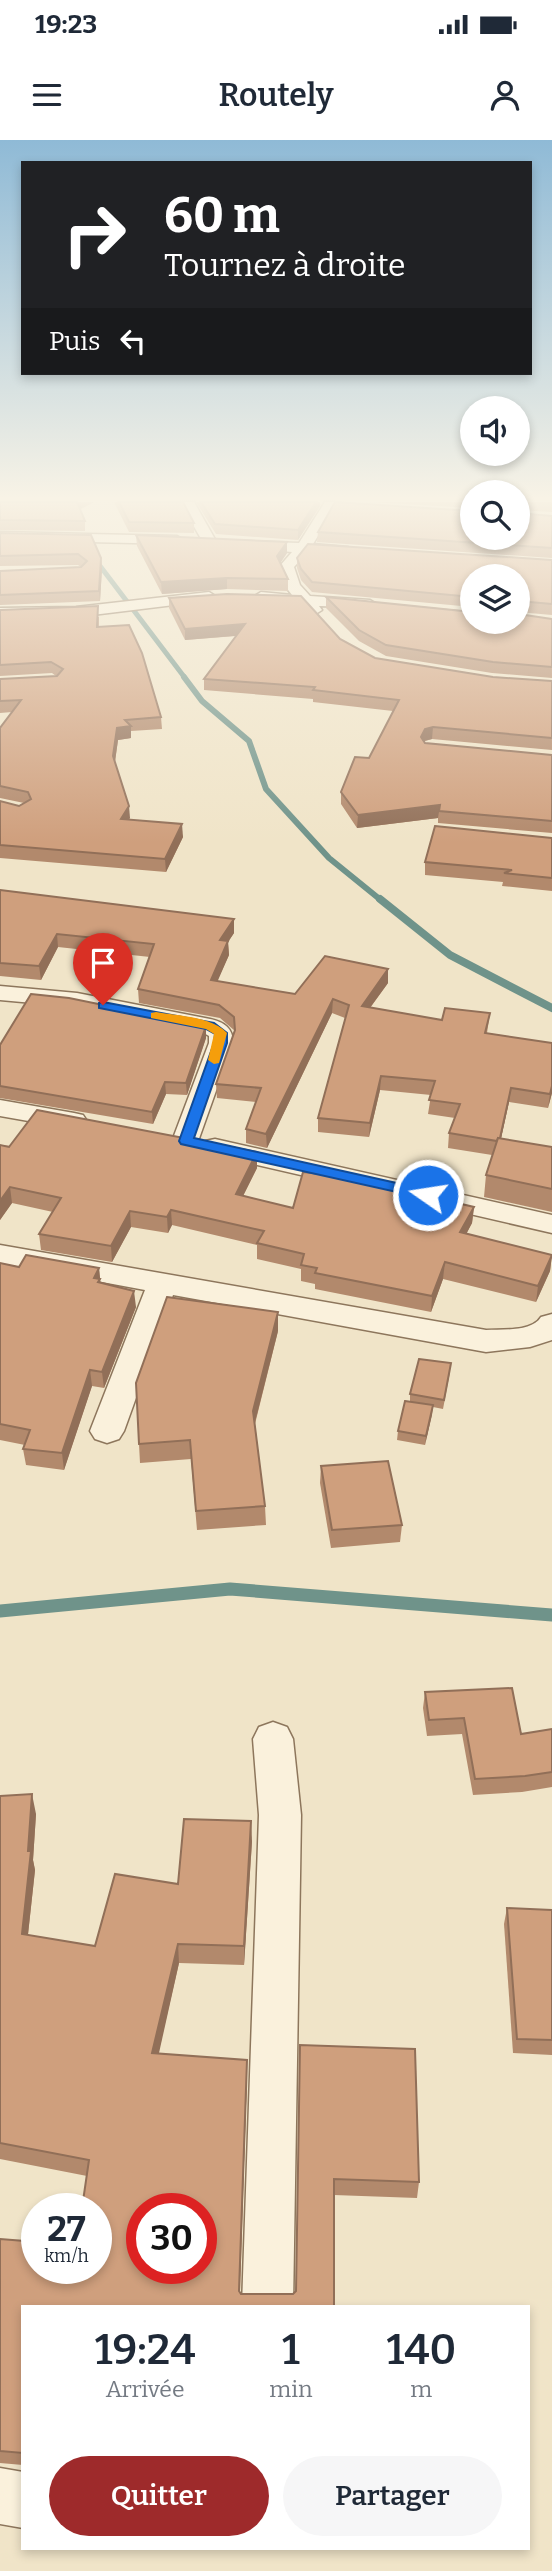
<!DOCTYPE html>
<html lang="fr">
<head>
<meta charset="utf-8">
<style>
	body { margin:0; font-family:Bitter,serif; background:#f6f6f7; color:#1f2937; height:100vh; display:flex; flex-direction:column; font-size:26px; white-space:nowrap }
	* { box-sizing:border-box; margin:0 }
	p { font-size:23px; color:#747a83 }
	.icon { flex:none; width:38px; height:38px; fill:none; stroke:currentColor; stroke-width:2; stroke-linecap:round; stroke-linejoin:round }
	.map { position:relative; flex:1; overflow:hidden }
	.panel { position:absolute; left:21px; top:2165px; width:509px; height:245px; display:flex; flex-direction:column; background:#fff; border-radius:0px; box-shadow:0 4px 10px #0003 }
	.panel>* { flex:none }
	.banner { position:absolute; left:21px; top:21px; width:511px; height:214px; border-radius:0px; box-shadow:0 4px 10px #0003; background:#202124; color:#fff; overflow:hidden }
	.tools { position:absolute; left:460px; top:256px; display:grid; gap:14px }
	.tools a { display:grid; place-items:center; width:70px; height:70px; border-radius:50%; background:#fff; box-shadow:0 4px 10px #0003; font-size:35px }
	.speed { position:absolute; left:21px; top:2053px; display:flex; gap:14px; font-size:35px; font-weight:700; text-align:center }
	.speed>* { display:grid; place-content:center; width:91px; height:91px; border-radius:50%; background:#fff; box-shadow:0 4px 10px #0003; line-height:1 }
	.speed small { font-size:18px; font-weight:400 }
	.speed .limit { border:10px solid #d22; background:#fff; color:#111 }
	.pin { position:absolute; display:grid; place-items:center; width:60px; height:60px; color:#fff; margin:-72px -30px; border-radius:50% 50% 50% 0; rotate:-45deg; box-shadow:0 0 7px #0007 }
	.pin .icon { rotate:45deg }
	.me { position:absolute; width:77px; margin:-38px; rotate:283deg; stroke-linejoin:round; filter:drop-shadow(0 0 5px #0008) }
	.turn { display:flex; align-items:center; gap:24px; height:147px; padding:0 28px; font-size:32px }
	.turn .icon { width:91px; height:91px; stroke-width:2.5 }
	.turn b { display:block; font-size:49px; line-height:60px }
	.then { display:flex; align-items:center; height:66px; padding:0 28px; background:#0003; gap:14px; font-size:26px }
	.eta { display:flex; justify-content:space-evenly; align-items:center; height:119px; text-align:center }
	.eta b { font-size:42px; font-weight:600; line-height:49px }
	.cta { display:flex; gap:14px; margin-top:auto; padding:14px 28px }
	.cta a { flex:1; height:80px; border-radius:42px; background:#9e2a2b; color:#fff; font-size:28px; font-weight:600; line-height:80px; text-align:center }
	.cta a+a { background:#f6f6f7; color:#1f2937 }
	.status { display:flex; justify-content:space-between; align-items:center; height:49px; padding:0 35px; background:#fff; direction:ltr }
	.status svg { height:19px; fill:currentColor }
	header { display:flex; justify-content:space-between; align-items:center; height:91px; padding:0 28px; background:#fff; font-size:32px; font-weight:600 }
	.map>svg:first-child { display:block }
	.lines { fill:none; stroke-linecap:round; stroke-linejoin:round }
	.stream-far3 { stroke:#6f938a; stroke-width:5 }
	.stream-far2 { stroke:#6f938a; stroke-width:6 }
	.stream-far1 { stroke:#6f938a; stroke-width:8 }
	.stream { stroke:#6f938a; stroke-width:13 }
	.street-casing { stroke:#8d765c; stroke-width:3 }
	.street { fill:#faf1dc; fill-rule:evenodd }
	.wall { fill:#b2896c }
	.shaded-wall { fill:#916f58 }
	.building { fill:#cf9f7d; stroke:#916f58; stroke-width:2; fill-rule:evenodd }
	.route { fill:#1a73e8; stroke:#114b97; stroke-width:2 }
	.slow { fill:#f59e0b }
</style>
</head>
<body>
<div class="status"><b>19:23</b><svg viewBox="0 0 49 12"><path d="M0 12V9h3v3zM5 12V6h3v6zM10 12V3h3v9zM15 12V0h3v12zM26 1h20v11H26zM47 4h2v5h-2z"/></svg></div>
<header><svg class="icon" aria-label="menu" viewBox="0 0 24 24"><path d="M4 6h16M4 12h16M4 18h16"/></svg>Routely<svg class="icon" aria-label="person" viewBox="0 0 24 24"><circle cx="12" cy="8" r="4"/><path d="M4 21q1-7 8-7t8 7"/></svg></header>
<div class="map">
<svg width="552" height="2431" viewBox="0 0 552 2431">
	<rect width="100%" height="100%" fill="#f0e4c8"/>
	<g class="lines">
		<path class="stream-far3" d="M94 418 185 538"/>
		<path class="stream-far2" d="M184 537 202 561 249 601 266 649 329 718 382 761"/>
		<path class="stream-far1" d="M380 759 450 815 552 868"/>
		<path class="stream" d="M0 1471 230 1449 552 1475"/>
		<defs>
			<g id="street">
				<path d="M180 362H194L216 401 214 404H204Z"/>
				<path d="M325 362H335L337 365 313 404 348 407 355 411 348 415 307 413 294 427 300 445 310 456 370 460 378 465 376 468 319 466 322 470 314 475 308 473 301 465 255 460 253 457 261 452 292 455 285 446 279 427 292 412 246 408 239 404 241 401 299 403Z"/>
				<path d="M0 392 177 396 184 400 177 404 0 400Z"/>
				<path d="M209 452 217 457 215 460 76 477 0 478V468L76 467Z"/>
				<path d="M0 846 77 853 210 879C224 882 233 888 233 903L196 1007 186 1009 176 1007 172 1001 209 903V896L202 892 77 867 0 860Z"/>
				<path d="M0 960 74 973 83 975 87 981 83 987 74 989 0 976Z"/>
				<path d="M215 999 552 1075V1093L205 1013 201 1007 205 1001Z"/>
				<path d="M0 1105 486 1190C502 1189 532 1192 541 1177L552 1174V1200L530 1207 486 1212 173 1155 124 1291 119 1299 107 1303 95 1299 90 1291 145 1150 0 1123Z"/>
				<path d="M273 1582 287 1587 293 1599 301 1675 293 2166H242L259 1675 253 1599 259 1587Z"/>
				<path d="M0 2328 23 2332V2388L0 2384Z"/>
			</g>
		</defs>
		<use href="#street" class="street-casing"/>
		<use href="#street" class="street"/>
	</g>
	<g class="wall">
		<path d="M0 362H94L80 369 85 381V391L0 390Z"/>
		<path d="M114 362H183L194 383V393L129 392Z"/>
		<path d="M196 362H320V366L298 400 216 394Z"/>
		<path d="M369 362H472V368Z"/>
		<path d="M518 362H552V372L518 370Z"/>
		<path d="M552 376V418L317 402 318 392Z"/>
		<path d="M0 393 101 418 102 429 100 461 0 465V431L81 427 78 425 0 426Z"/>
		<path d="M136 395 287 402V413L280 423 288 439V451L227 449 162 454 137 406Z"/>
		<path d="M297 418 552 420V475L518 472V436H472V469V467L312 452 301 440 297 428Z"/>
		<path d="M326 457 552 479V538L492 533 386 516 359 501 326 468Z"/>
		<path d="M169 458 340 499 375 518 493 537 552 541V610L432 599 425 601V603L552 615V693L438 683V678L357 688 341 664V652L369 618 393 571 313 562V559L204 550V539L236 496 185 500 169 468Z"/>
		<path d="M0 470 99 477V487L161 577 162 589 131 591V598L118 600 115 622 129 666V680L183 697 166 732 0 718V661L19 666 24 663 0 658V588L12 572 0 573V539L56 536 52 533 0 536Z"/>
		<path d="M552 698V751L502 746 503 742 425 735V722Z"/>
		<path d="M0 750 234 779V793L228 802 229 815 217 841 295 854 388 843 370 868 442 880 490 873 487 893 552 903V953L548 968 509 962 501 999 552 1007V1072L484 1057 486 1035 492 1015 448 1008 449 993 455 978 428 974 431 955 380 950 369 997 318 992V978L345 878 332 873 267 1008 246 1003V989L256 962 217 958 216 944 235 891 220 878 139 863 138 849 150 817 58 807 41 840 0 836Z"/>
		<path d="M206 886V898L187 955 166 954 153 984 0 958V905Z"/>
		<path d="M0 1005 257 1028 243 1056 293 1068 474 1067 472 1083 466 1094 552 1115 550 1131 536 1162 443 1139 431 1172 315 1149V1144L301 1141V1129L257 1119V1105L172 1085 168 1093 131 1087 112 1122 41 1110 39 1094 53 1072 12 1063 0 1080Z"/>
		<path d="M0 1123 19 1127 99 1128 100 1143 136 1167 104 1248 92 1246 64 1330 26 1325 23 1309 25 1305 0 1300Z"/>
		<path d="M278 1191 255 1284 265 1366 266 1385 197 1390 191 1319 140 1323 139 1304Z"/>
		<path d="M450 1232 443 1269 433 1267 425 1305 397 1300 398 1291 410 1262V1254Z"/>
		<path d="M321 1326 402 1385 400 1402 331 1408 320 1343Z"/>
		<path d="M425 1552 521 1594 552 1589V1647L522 1652 473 1655 462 1594 427 1596 423 1568Z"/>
		<path d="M0 1656 36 1674 33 1720 35 1730 28 1795 95 1806 178 1744 252 1701 244 1825 179 1823 158 1914 247 1937 240 2152 241 2154H293L296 2151 300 1905 419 2042 417 2058 334 2055V2166H23V2325L0 2323V2099L96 2128 87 2036 0 2019Z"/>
		<path d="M507 1768 552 1770V1915L513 1913 504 1784Z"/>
	</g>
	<g class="shaded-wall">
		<path d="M76 362H94L77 371Z"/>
		<path d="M316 362H320V366L298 400V390Z"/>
		<path d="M287 402V413L277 428V416Z"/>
		<path d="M101 418 102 429 100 461 99 451Z"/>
		<path d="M227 438V449L162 454 161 442Z"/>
		<path d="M245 484V495L185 500V489Z"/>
		<path d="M131 586V598L118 600 114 628 113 616 117 588Z"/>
		<path d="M433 587 432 599 424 601 421 597 425 589Z"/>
		<path d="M440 665 438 678 357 688 358 675Z"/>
		<path d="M129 666 130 678 122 692 121 679Z"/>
		<path d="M182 684 183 697 166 732 165 719Z"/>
		<path d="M234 779V793L228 802 229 815 212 854 211 840 220 800Z"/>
		<path d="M57 794 58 807 41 840 39 826Z"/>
		<path d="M388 829V843L361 880 362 866Z"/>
		<path d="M333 859 332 873 267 1008 266 994Z"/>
		<path d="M206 886V898L187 955 186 943Z"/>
		<path d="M381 936 380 950 369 997 370 983Z"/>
		<path d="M165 942 166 954 153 984 152 972Z"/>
		<path d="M552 946V953L548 968 550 954Z"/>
		<path d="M511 948 509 962 497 1016 499 1002Z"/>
		<path d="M257 1012V1028L236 1070V1054Z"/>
		<path d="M10 1047 12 1063 0 1080V1061Z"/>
		<path d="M474 1067 472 1083 459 1108 460 1092Z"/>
		<path d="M171 1070 172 1085 168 1093 167 1077Z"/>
		<path d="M130 1071 131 1087 112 1122 111 1106Z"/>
		<path d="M552 1115 550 1131 536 1162 538 1146Z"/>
		<path d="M445 1122 443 1139 431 1172 432 1156Z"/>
		<path d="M99 1128 102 1156 94 1138Z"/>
		<path d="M134 1151 136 1167 104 1248 102 1232Z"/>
		<path d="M278 1172V1191L253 1290V1271Z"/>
		<path d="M90 1230 92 1246 64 1330 62 1313Z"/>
		<path d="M433 1265 432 1275 425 1305 426 1296Z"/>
		<path d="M32 1654 36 1674 33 1720 35 1730 26 1812 22 1794Z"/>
		<path d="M251 1681 252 1701 244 1825V1806Z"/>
		<path d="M178 1804 179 1823 155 1931 152 1913Z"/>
		<path d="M247 1920V1937L239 2166V2151Z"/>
	</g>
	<g class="building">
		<path d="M0 362H77L85 381 0 380Z"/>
		<path d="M119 362H183L194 383 129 382Z"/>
		<path d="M201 362H316L298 390 215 384Z"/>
		<path d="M335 362 472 371V397H518V373L552 376V408L318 392Z"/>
		<path d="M0 393 91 395 101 418 99 451 0 455V431L81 427 87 421 78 414 0 416Z"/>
		<path d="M136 395 287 402 277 416 288 439 227 438 161 442Z"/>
		<path d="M308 404 552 420V464L519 461 518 463V436H472V457L312 442 301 429 297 418Z"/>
		<path d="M227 454 301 456 340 499 375 518 493 537 552 541V598L433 587 425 589 421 597 425 603 552 615V681L439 671 440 665 358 675 341 652 355 617 369 618 399 560 313 550 315 547 204 539 245 484 185 489 169 458Z"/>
		<path d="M326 457 472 472V481H518V474L552 479V527L493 522 386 505 359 490Z"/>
		<path d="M98 466 97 487 129 485 142 513 161 577 125 580 131 586 117 588 113 616 129 666 121 679 182 684 165 719 0 705V661L19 666 31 659 28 652 0 646V588L21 560 0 561V539L57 536 63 529 51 522 0 525V470Z"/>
		<path d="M435 686 552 698V738L504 733 512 730 425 722Z"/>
		<path d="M0 750 234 779 220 800 228 801 211 840 295 854 325 816 388 829 362 866 442 880 445 868 490 873 485 893 552 903V946L550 954 511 948 500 998H498L497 1001 449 993 460 964 429 960 435 941 381 936 370 983 318 978 349 865 333 859 266 994 246 989 261 948 216 944 235 890 234 877 219 865 138 849 154 804 57 794 39 826 0 823Z"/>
		<path d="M31 854 69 858 206 886 186 943 165 942 152 972 0 946V905Z"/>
		<path d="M37 970 257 1012 236 1054 293 1068 303 1032 348 1037 474 1067 460 1092 552 1115 538 1146 445 1122 432 1156 315 1133 317 1128 301 1125 304 1114 257 1103 264 1091 171 1070 167 1077 130 1071 111 1106 39 1094 61 1058 10 1047 0 1061V1005L9 1007Z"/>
		<path d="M498 998 552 1007V1049L486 1035Z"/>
		<path d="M26 1115 99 1128 94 1138 100 1139 98 1142 134 1151 102 1232 90 1230 62 1313 23 1309 30 1290 0 1284V1123L19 1127Z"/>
		<path d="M167 1157 278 1172 253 1271 265 1366 196 1371 190 1300 139 1304 136 1243Z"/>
		<path d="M419 1219 451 1223 444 1260 410 1254Z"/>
		<path d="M405 1261 433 1265 426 1296 398 1291Z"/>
		<path d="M388 1321 402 1385 332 1390 321 1326Z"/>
		<path d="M512 1548 521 1594 552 1589V1632L525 1636 475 1639 464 1578 429 1580 425 1552Z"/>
		<path d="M32 1654 28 1711H31L22 1794 95 1806 115 1734 178 1744 184 1679 251 1681 244 1806 178 1804 152 1913 247 1920 239 2151 241 2154H293L296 2151 300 1905 415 1909 419 2042 334 2039V2166H23V2313L0 2311V2099L37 2102V2128H96V2068H82L89 2020 0 2003V1656ZM142 2068H201V2128H142Z"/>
		<path d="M507 1768 552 1770V1900L517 1899Z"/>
	</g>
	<linearGradient id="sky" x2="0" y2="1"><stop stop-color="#8fbad6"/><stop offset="0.51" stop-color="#f8f3e6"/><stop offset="1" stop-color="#f8f3e6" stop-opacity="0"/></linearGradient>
	<rect width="552" height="703" fill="url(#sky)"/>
	<path class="route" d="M103 862 214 883 227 893V903L194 998 428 1050 435 1055 428 1059 181 1004 179 1001 214 903 215 894 206 889 99 868V863Z"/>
	<path class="slow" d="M156 872C178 876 211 876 227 893L219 923 214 924 208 920 214 894 206 889 151 878V873Z"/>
</svg>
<div class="tools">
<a><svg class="icon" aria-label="sound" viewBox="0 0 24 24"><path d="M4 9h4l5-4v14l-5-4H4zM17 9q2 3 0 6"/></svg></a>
<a><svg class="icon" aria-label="search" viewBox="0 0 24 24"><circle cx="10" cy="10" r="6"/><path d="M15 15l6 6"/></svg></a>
<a><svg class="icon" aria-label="layers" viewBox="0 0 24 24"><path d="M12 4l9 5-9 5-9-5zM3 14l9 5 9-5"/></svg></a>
</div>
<div class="speed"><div>27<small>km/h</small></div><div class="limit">30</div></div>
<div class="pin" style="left:103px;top:865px;background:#d93025"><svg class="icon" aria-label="arrive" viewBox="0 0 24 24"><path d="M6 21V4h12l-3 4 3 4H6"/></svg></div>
<svg class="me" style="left:428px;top:1055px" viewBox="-20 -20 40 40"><circle r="17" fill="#1a73e8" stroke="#fff" stroke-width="3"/><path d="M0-11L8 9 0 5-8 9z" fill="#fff"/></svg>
<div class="banner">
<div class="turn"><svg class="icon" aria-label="right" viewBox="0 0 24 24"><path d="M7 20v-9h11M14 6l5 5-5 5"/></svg><div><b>60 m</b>Tournez à droite</div></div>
<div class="then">Puis<svg class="icon" aria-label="left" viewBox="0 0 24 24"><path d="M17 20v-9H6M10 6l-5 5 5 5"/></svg></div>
</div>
<section class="panel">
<div class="eta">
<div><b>19:24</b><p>Arrivée</p></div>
<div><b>1</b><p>min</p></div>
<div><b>140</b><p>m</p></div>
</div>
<div class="cta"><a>Quitter</a><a>Partager</a></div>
</section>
</div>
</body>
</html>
